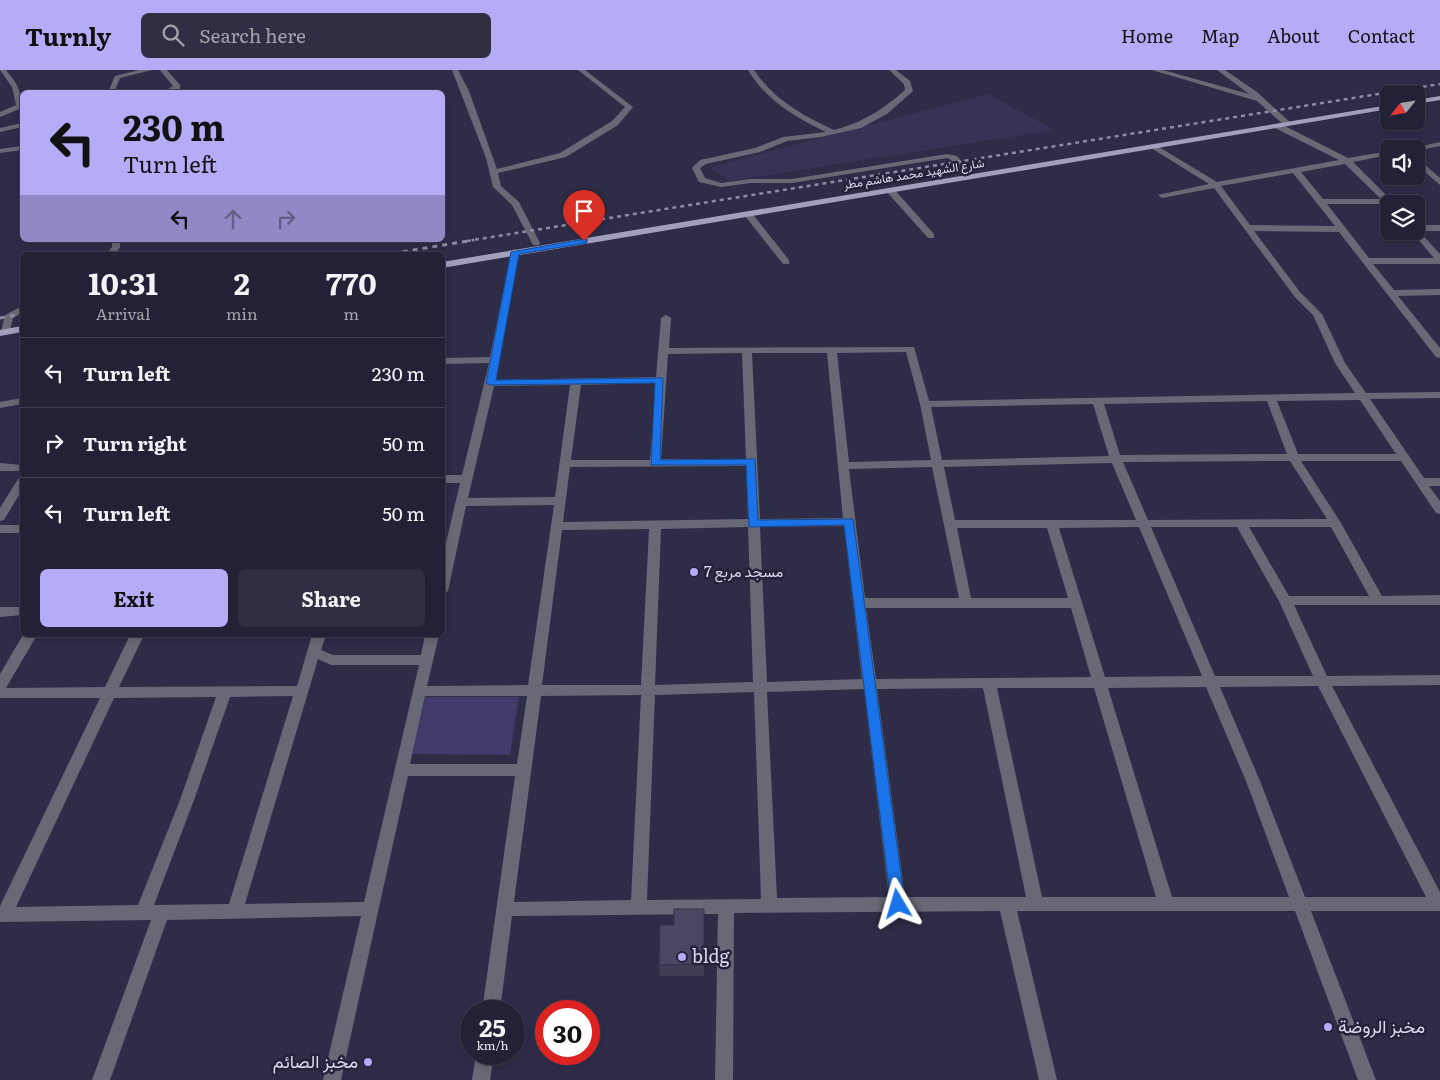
<!DOCTYPE html>
<html lang="en">
<head>
<meta charset="utf-8">
<style>
	body { margin:0; font-family:Literata,Vazirmatn,serif; background:#2f2e42; color:#f1f3f6; height:100vh; display:flex; flex-direction:column; font-size:19px; white-space:nowrap }
	* { box-sizing:border-box; margin:0 }
	p { font-size:16px; color:#a3a3ad }
	.icon { flex:none; width:28px; height:28px; fill:none; stroke:currentColor; stroke-width:2; stroke-linecap:round; stroke-linejoin:round }
	.map { position:relative; flex:1; overflow:hidden }
	.panel { position:absolute; left:20px; top:182px; width:425px; height:385px; display:flex; flex-direction:column; background:#232136; border-radius:8px; box-shadow:0 2px 8px #0003,0 0 0 1px #403e51 }
	.panel>* { flex:none }
	.banner { position:absolute; left:20px; top:20px; width:425px; height:152px; border-radius:8px; box-shadow:0 2px 8px #0003,0 0 0 1px #403e51; background:#b5acf8; color:#111; overflow:hidden }
	.needle { width:32px; rotate:240deg }
	.fabs { position:absolute; left:1380px; top:15px; display:grid; gap:10px }
	.fabs a { display:grid; place-items:center; width:45px; height:45px; border-radius:8px; background:#232136; box-shadow:0 2px 8px #0003,0 0 0 1px #403e51; font-size:25px }
	.speed { position:absolute; left:460px; top:930px; display:flex; gap:10px; font-size:25px; font-weight:700; text-align:center }
	.speed>* { display:grid; place-content:center; width:65px; height:65px; border-radius:50%; background:#232136; box-shadow:0 2px 8px #0003,0 0 0 1px #403e51; line-height:1 }
	.speed small { font-size:12px; font-weight:400 }
	.speed .limit { border:8px solid #d22; background:#fff; color:#111 }
	.pin { position:absolute; display:grid; place-items:center; width:42px; height:42px; color:#fff; margin:-51px -21px; border-radius:50% 50% 50% 0; rotate:-45deg; box-shadow:0 0 5px #0007 }
	.pin .icon { rotate:45deg }
	.me { position:absolute; width:55px; margin:-28px; rotate:353deg; stroke-linejoin:round; filter:drop-shadow(0 0 4px #0008) }
	.turn { display:flex; align-items:center; gap:18px; height:105px; padding:0 20px; font-size:22px }
	.turn .icon { width:65px; height:65px; stroke-width:2.5 }
	.turn b { display:block; font-size:35px; line-height:42px }
	.lanes { display:flex; align-items:center; height:48px; padding:0 20px; background:#0003; justify-content:center; gap:25px; direction:ltr }
	.lanes .off { opacity:.35 }
	.eta { display:flex; justify-content:space-evenly; align-items:center; height:85px; text-align:center }
	.eta b { font-size:30px; font-weight:700; line-height:35px }
	.primary-button { display:flex; gap:10px; margin-top:auto; padding:10px 20px }
	.primary-button a { flex:1; height:58px; border-radius:8px; background:#b5acf8; color:#111; font-size:20px; font-weight:700; line-height:58px; text-align:center }
	.primary-button a+a { background:#2f2e42; color:#f1f3f6 }
	ul { padding:0; list-style:none }
	li { display:flex; align-items:center; gap:15px; height:70px; padding:0 20px; border-top:1px solid #403e51 }
	li div { flex:1 }
	li b { display:block; font-size:19px }
	li em { font-style:normal }
	header { display:flex; align-items:center; gap:30px; box-sizing:border-box; height:70px; padding:0 25px; background:#b5acf8; color:#111 }
	header strong { font-size:24px }
	nav { display:flex; gap:28px; margin-inline-start:auto; font-size:18px }
	.search { width:350px; height:45px; background:#2f2e42; display:flex; align-items:center; gap:12px; box-sizing:border-box; padding:0 18px; border-radius:8px; color:#a3a3ad; font-size:19px }
	.map>svg:first-child { display:block }
	.built { fill:#373355 }
	.green { fill:#413a6b }
	.lines { fill:none; stroke-linecap:round; stroke-linejoin:round }
	.minor { fill:#696876; fill-rule:evenodd }
	.primary { fill:#a19fbc; fill-rule:evenodd }
	.rail-far1 { stroke:#8e8ca2; stroke-width:2.5; stroke-dasharray:4 4; stroke-linecap:butt }
	.rail { stroke:#8e8ca2; stroke-width:3; stroke-dasharray:5 5; stroke-linecap:butt }
	.wall { fill:#403d56 }
	.building { fill:#4a4764; stroke:#343246 }
	.route { fill:#1a73e8; stroke:#114b97 }
	.poi-dot { fill:#b5acf8; stroke:#26223d; stroke-width:2 }
	.labels { text-anchor:middle; stroke-width:5; stroke-linejoin:round; paint-order:stroke }
	.far-street-label { font-size:12px; fill:#dbdaec; stroke:#26223d }
	.poi-label { font-size:15px; fill:#dbdaec; stroke:#26223d; text-anchor:start }
	.near-poi-label { font-size:18px; fill:#dbdaec; stroke:#26223d; text-anchor:start }
</style>
</head>
<body>
<header>
<strong>Turnly</strong>
<div class="search"><svg class="icon" aria-label="search" viewBox="0 0 24 24"><circle cx="10" cy="10" r="6"/><path d="M15 15l6 6"/></svg>Search here</div>
<nav><a>Home</a><a>Map</a><a>About</a><a>Contact</a></nav>
</header>
<div class="map">
<svg width="1440" height="1010" viewBox="0 0 1440 1010">
	<rect width="100%" height="100%" fill="#2f2c48"/>
	<path class="built" d="M988 24 1055 60 730 111 710 97Z"/>
	<path class="green" d="M425 627H519L510 685 412 684Z"/>
	<g class="lines">
		<g class="minor">
			<path d="M0 0H6C16 12 22 21 22 38L0 47V42L16 35 12 17Z"/>
			<path d="M139 0H152L120 8 114 22H108L115 6Z"/>
			<path d="M160 0H167L180 15V19L171 22H163L173 16Z"/>
			<path d="M452 0H458L469 21 497 99 560 83 612 51 625 37 578 0H585L633 37 618 55 566 87 498 103 501 116 519 132 540 173 539 175H533L512 135 493 117 486 88Z"/>
			<path d="M748 0H754C773 29 803 46 834 60 864 52 882 40 905 20L904 14 889 0H896L910 11 913 21 887 44 861 58 821 67 787 71 760 82 706 94 700 98 705 108 721 113 751 109H792L947 84 957 86 971 103 964 105 951 90 947 88 792 113H751L721 117 699 112 692 98 700 90 755 78 783 67 826 62C794 47 766 30 748 0Z"/>
			<path d="M1152 0H1163L1249 24 1217 0H1225L1257 22 1292 54 1285 56 1257 31Z"/>
			<path d="M22 53V57L0 62V58Z"/>
			<path d="M1275 54H1281L1348 88 1389 81V85L1353 92 1395 134H1389V136L1386 134H1327L1369 188H1434L1411 161H1416V155H1440V161H1419L1440 184V194H1373L1394 220 1440 219V225L1398 226 1440 278V288L1436 287 1339 162 1254 161 1300 222 1322 244 1345 293 1366 323 1440 322V328L1370 329 1424 408H1440V416H1429L1440 431V444L1436 443 1401 391H1301L1341 453 1382 526 1440 525V535H1294L1327 606 1440 605V615L1332 616 1440 822V841H1311L1376 1010H1358L1295 841H1017L1057 1010H1039L1000 841 734 843 733 1010H715L718 844 512 846 500 941H482L515 706H408L341 1010H323L361 846 167 850 110 1010H92L151 850 0 852V836L100 628H0V604L23 565H37L6 618 105 617 130 565H144L119 617 297 616 312 565H326L321 580 333 585H421L425 565H439L427 616 528 615 554 435 466 436 448 521 442 525V490L460 413H442V405H462L489 293 442 294V288L490 287 511 182 515 179 519 182 496 310 656 307 661 248 666 245 671 248 669 278 914 277 929 331 1355 323 1335 293 1313 245 1294 226 1214 118 1162 128 1158 125 1209 114 1151 78V74H1154L1217 112 1339 90 1275 58ZM1345 94 1381 129H1323L1301 102ZM1293 103 1335 156 1250 155 1221 116ZM906 282 920 334 931 390 849 392 837 283ZM742 283 746 389H661L668 284ZM752 283H827L843 448 760 449ZM656 313 650 390H571L581 315ZM570 315 555 427 468 428 494 316ZM1360 330 1396 384H1298L1277 331ZM1267 331 1287 384 1120 385 1104 334ZM1093 334 1109 386 942 390 931 337ZM1290 391 1327 449 1148 450 1123 392ZM1112 393 1136 450H955L944 397ZM746 396 748 449 563 452 570 397ZM932 397 959 528H865L849 399ZM844 456 862 609 767 612 760 457ZM748 457 753 612 655 615 661 459ZM1139 457 1202 606 1105 607 1059 458ZM1151 457H1237L1279 531 1313 606H1215ZM1249 457H1331L1369 526H1289ZM957 458H1047L1068 528H971ZM649 459 641 615H542L562 460ZM866 538H1071L1091 607 876 609ZM318 589 331 595H419L364 832 245 834ZM1318 616 1426 827H1305L1260 711 1220 617ZM1206 617 1246 711 1289 827H1172L1108 618ZM983 618 1026 827H905L877 619ZM997 618H1094L1156 827H1042ZM864 619 889 827 777 828 767 622ZM754 622 761 829 647 830 655 625ZM641 625 631 830 514 832 541 626ZM293 626 229 834 154 835 194 730 230 627ZM425 626H527L517 694H410ZM216 627 180 730 138 835 16 837 114 628Z"/>
			<path d="M1440 72V76L1416 81V79H1409Z"/>
			<path d="M22 76V80L0 83V79Z"/>
			<path d="M1416 87 1440 108V115L1416 94Z"/>
			<path d="M887 118H893L934 164V168H928L887 122Z"/>
			<path d="M745 142H751L789 190V194H783L745 146Z"/>
			<path d="M112 170H120V177L115 185H105L112 177Z"/>
			<path d="M22 236V243L13 248 9 264H3L1 262 5 245Z"/>
			<path d="M22 328V334L0 338V332Z"/>
			<path d="M0 393 22 395V401H0Z"/>
			<path d="M22 408V420L4 450 0 451V438L18 409Z"/>
			<rect x="0" y="455" width="22" height="8"/>
			<path d="M0 537H22V545L0 547Z"/>
			<path d="M476 984H494L490 1010H472Z"/>
		</g>
		<g class="primary">
			<path d="M1440 26V30L1416 34V30Z"/>
			<path d="M1389 35V39L442 198V192Z"/>
			<path d="M22 256V262L0 266V260Z"/>
		</g>
		<path class="rail-far1" d="M467 171 1440 14"/>
		<g class="rail">
			<path d="M383 185 474 170"/>
			<path d="M0 248 22 244"/>
		</g>
	</g>
	<path class="wall" d="M704 839V906H660L659 895Z"/>
	<path class="building" d="M674 839H704V894L659 895 660 855H674Z"/>
	<path class="route" d="M584 169H587V173L519 184 496 310 663 308 660 390 755 389 758 450 853 449 905 834 903 839 898 840 893 839 891 834 844 455 749 457 746 395H651L655 313 490 315 486 313 511 182Z"/>
	<g class="poi-dot">
		<circle cx="694" cy="502" r="5"/>
		<circle cx="682" cy="887" r="5"/>
		<circle cx="1328" cy="957" r="5"/>
		<circle cx="368" cy="992" r="5"/>
	</g>
	<g class="labels">
		<g class="far-street-label">
			<text transform="translate(914 104) rotate(-9)" y="4">شارع الشهيد محمد هاشم مطر</text>
		</g>
		<g class="poi-label">
			<text x="704" y="507">مسجد مربع 7</text>
		</g>
		<g class="near-poi-label">
			<text x="692" y="893">bldg</text>
			<text x="1338" y="963">مخبز الروضة</text>
			<text x="358" y="998" text-anchor="end">مخبز الصائم</text>
		</g>
	</g>
</svg>
<div class="fabs">
<a><svg class="needle" viewBox="-14 -14 28 28"><path d="M0-13l5 13h-10z" fill="#e53935"/><path d="M0 13l5-13h-10z" fill="#a3a3ad"/></svg></a>
<a><svg class="icon" aria-label="sound" viewBox="0 0 24 24"><path d="M4 9h4l5-4v14l-5-4H4zM17 9q2 3 0 6"/></svg></a>
<a><svg class="icon" aria-label="layers" viewBox="0 0 24 24"><path d="M12 4l9 5-9 5-9-5zM3 14l9 5 9-5"/></svg></a>
</div>
<div class="speed"><div>25<small>km/h</small></div><div class="limit">30</div></div>
<div class="pin" style="left:584px;top:171px;background:#d93025"><svg class="icon" aria-label="arrive" viewBox="0 0 24 24"><path d="M6 21V4h12l-3 4 3 4H6"/></svg></div>
<svg class="me" style="left:898px;top:834px" viewBox="-20 -20 40 40"><path d="M0-17L14 15 0 8-14 15z" fill="#1a73e8" stroke="#fff" stroke-width="4"/></svg>
<div class="banner">
<div class="turn"><svg class="icon" aria-label="left" viewBox="0 0 24 24"><path d="M17 20v-9H6M10 6l-5 5 5 5"/></svg><div><b>230 m</b>Turn left</div></div>
<div class="lanes"><svg class="icon" aria-label="left" viewBox="0 0 24 24"><path d="M17 20v-9H6M10 6l-5 5 5 5"/></svg><svg class="icon off" aria-label="ahead" viewBox="0 0 24 24"><path d="M12 20V5M6 11l6-6 6 6"/></svg><svg class="icon off" aria-label="right" viewBox="0 0 24 24"><path d="M7 20v-9h11M14 6l5 5-5 5"/></svg></div>
</div>
<section class="panel">
<div class="eta">
<div><b>10:31</b><p>Arrival</p></div>
<div><b>2</b><p>min</p></div>
<div><b>770</b><p>m</p></div>
</div>
<ul>
<li><svg class="icon" aria-label="left" viewBox="0 0 24 24"><path d="M17 20v-9H6M10 6l-5 5 5 5"/></svg><div><b>Turn left</b></div><em>230 m</em></li>
<li><svg class="icon" aria-label="right" viewBox="0 0 24 24"><path d="M7 20v-9h11M14 6l5 5-5 5"/></svg><div><b>Turn right</b></div><em>50 m</em></li>
<li><svg class="icon" aria-label="left" viewBox="0 0 24 24"><path d="M17 20v-9H6M10 6l-5 5 5 5"/></svg><div><b>Turn left</b></div><em>50 m</em></li>
</ul>
<div class="primary-button"><a>Exit</a><a>Share</a></div>
</section>
</div>
</body>
</html>
